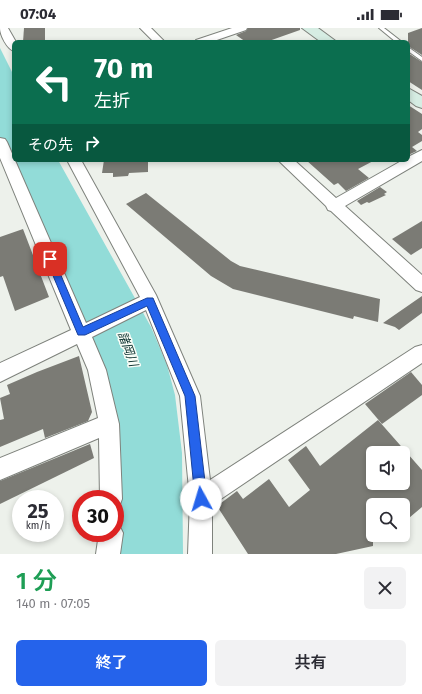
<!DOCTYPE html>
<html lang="ja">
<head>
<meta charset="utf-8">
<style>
	body { margin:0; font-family:"Fira Sans","Noto Sans JP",sans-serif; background:#f2f2f3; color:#2b2b33; height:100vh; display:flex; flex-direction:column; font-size:15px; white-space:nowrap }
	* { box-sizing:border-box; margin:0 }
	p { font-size:13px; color:#7c7c81 }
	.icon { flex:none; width:22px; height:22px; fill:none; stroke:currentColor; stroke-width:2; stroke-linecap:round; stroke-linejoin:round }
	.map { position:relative; height:526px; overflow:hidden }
	.details { display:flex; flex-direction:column; background:#fff; flex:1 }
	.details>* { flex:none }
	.banner { position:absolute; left:12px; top:12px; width:398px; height:122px; border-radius:6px; box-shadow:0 2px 6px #0003; background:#0b6e4f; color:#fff; overflow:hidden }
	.buttons { position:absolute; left:366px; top:418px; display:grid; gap:8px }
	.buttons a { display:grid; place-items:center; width:44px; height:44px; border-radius:6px; background:#fff; box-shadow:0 2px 6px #0003; font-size:20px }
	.speed { position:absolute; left:12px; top:462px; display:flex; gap:8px; font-size:20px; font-weight:700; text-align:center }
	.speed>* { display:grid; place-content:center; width:52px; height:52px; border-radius:50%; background:#fff; box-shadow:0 2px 6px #0003; line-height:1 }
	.speed small { font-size:10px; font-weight:400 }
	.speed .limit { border:6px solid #d22; background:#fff; color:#111 }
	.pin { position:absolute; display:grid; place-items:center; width:34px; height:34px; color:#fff; margin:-17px; border-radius:8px; box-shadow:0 2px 6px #0006 }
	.me { position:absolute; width:44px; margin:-22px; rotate:354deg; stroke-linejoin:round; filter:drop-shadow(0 0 3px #0008) }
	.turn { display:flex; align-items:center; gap:14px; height:84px; padding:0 16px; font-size:18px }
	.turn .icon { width:52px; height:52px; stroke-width:2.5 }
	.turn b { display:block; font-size:28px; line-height:34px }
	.then { display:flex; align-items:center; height:38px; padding:0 16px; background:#0003; gap:8px; font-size:15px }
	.round { display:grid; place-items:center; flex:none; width:42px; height:42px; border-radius:6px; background:#f2f2f3 }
	.summary { display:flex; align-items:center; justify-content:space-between; height:68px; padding:0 16px }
	h1 { font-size:24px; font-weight:600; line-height:30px; color:#1e9e55 }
	.action { display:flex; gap:8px; margin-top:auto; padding:8px 16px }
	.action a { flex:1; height:46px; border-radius:6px; background:#2563eb; color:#fff; font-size:16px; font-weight:600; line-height:46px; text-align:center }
	.action a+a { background:#f2f2f3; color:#2b2b33 }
	.status { display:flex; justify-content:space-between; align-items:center; height:28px; padding:0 20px; background:#fff; direction:ltr }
	.status svg { height:11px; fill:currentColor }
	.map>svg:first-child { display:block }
	.water { fill:#92dcd8 }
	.building { fill:#7b7b75; fill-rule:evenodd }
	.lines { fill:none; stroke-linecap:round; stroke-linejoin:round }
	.lane-casing { stroke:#7e827c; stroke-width:2 }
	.street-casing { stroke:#7e827c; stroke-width:2 }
	.secondary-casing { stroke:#7e827c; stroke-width:2 }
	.lane { fill:#fff; fill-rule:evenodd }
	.street { fill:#fff; fill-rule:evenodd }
	.secondary { fill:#d6ede3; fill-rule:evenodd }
	.route { fill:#2563eb; stroke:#184099 }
	.labels { text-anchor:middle; stroke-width:3; stroke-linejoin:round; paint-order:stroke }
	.water-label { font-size:12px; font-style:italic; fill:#0a302e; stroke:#fafef8 }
</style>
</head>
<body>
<div class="status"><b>07:04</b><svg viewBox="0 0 49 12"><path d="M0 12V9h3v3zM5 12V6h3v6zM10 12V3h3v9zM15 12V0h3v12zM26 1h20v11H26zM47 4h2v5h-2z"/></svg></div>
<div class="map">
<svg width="422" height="526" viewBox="0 0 422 526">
	<rect width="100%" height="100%" fill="#edf1eb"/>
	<path class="water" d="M0 20 14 48V132H58L151 299 167 337 175 367 182 425 183 526H110L115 505 117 452 87 304V296L0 109Z"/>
	<g class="building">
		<path d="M24 0H45V14H23Z"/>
		<path d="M248 0H300V2L266 14H246L236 7 246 3Z"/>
		<path d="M422 0V27L408 18V5Z"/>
		<path d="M408 25 422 34V62L408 53Z"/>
		<path d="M408 77 422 86V101L418 104 422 107V113L412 119 417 123 408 127Z"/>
		<path d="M104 132H148V144L129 145 128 148 113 149V145H102Z"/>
		<path d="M306 132H375L358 141 369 150 346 163 338 155 334 157Z"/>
		<path d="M380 159 387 164 384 166 386 167 369 175 367 174 361 177 357 173Z"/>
		<path d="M146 165 231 233 240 238 380 271 378 294 354 288 353 291 233 261 211 248 126 176Z"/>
		<path d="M422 193V220L411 227 392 211Z"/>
		<path d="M23 201 49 269 15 283 3 248 0 249V209Z"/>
		<path d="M422 268V285L399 302 395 299 383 295Z"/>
		<path d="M79 328 92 384 88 393 45 410 43 401 0 419V392L4 391 0 370 10 366 7 357 37 344Z"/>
		<path d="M411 344 422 357V367L382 396 365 376Z"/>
		<path d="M378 392 422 442V479L403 495V477H373V518L336 526H248L217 478 237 463 243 471 269 451 289 479 310 462 288 432 306 418 320 438ZM373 425H403V455H373Z"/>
		<path d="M90 416 94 430 0 476V453Z"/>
	</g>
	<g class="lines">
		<defs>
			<g id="lane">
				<path d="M379 0H384L402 14H396Z"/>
				<path d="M408 19 422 29V33L408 23Z"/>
			</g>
			<g id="street">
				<path d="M0 0H8L16 14H14V23C7 21 0 7 0 0Z"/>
				<path d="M140 0H151L165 14H154Z"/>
				<path d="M232 0H247L246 2 211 14H195L196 12Z"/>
				<path d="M0 110 5 111 7 114 86 295 140 269 67 132H81L156 267 200 368 210 452 415 319 422 317V335L212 477V526H188L190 471 180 368 146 282 92 309 106 342 119 396 122 471 119 479 115 480V471H100L99 410 0 452V430L98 390 88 342 77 316 0 354V335L71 302 0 130Z"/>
				<path d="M422 122V133L345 178 422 247V264L416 262 331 183 328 182 326 178 278 132H294L336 170 403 132H408V129Z"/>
				<path d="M115 495 119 497 123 505 120 526H96L99 505H115Z"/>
			</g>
			<g id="secondary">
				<path d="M302 0H318L337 14H321Z"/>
				<path d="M408 60 422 68V80L416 78 408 72Z"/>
			</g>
		</defs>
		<use href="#lane" class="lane-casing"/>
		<use href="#street" class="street-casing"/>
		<use href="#secondary" class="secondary-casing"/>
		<use href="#lane" class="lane"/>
		<use href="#street" class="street"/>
		<use href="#secondary" class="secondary"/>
	</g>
	<path class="route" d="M50 228 54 231 83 299 147 270H153L195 368 207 471 205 475 201 477 197 475 195 471 185 368 147 278 85 307H78L46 231Z"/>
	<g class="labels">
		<g class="water-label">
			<text transform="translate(128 321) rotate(70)" y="4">諸岡川</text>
		</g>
	</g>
</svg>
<div class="buttons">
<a><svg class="icon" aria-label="sound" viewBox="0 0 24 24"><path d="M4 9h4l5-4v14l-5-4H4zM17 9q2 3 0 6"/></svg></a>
<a><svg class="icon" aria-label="search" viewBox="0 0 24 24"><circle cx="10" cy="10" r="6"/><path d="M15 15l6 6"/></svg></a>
</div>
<div class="speed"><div>25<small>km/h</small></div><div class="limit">30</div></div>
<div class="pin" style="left:50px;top:231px;background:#d93025"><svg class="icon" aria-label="arrive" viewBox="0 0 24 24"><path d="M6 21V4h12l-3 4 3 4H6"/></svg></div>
<svg class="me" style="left:201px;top:471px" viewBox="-20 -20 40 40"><circle r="19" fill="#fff"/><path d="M0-13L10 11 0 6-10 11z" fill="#2563eb"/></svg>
<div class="banner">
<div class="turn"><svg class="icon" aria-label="left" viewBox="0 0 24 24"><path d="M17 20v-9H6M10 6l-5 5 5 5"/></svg><div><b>70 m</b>左折</div></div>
<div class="then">その先<svg class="icon" aria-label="right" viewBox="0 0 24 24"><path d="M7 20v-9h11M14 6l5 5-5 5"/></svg></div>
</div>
</div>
<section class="details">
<div class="summary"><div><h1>1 分</h1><p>140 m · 07:05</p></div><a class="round"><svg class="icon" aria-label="close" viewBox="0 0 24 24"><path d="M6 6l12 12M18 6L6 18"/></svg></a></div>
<div class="action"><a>終了</a><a>共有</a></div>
</section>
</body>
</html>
